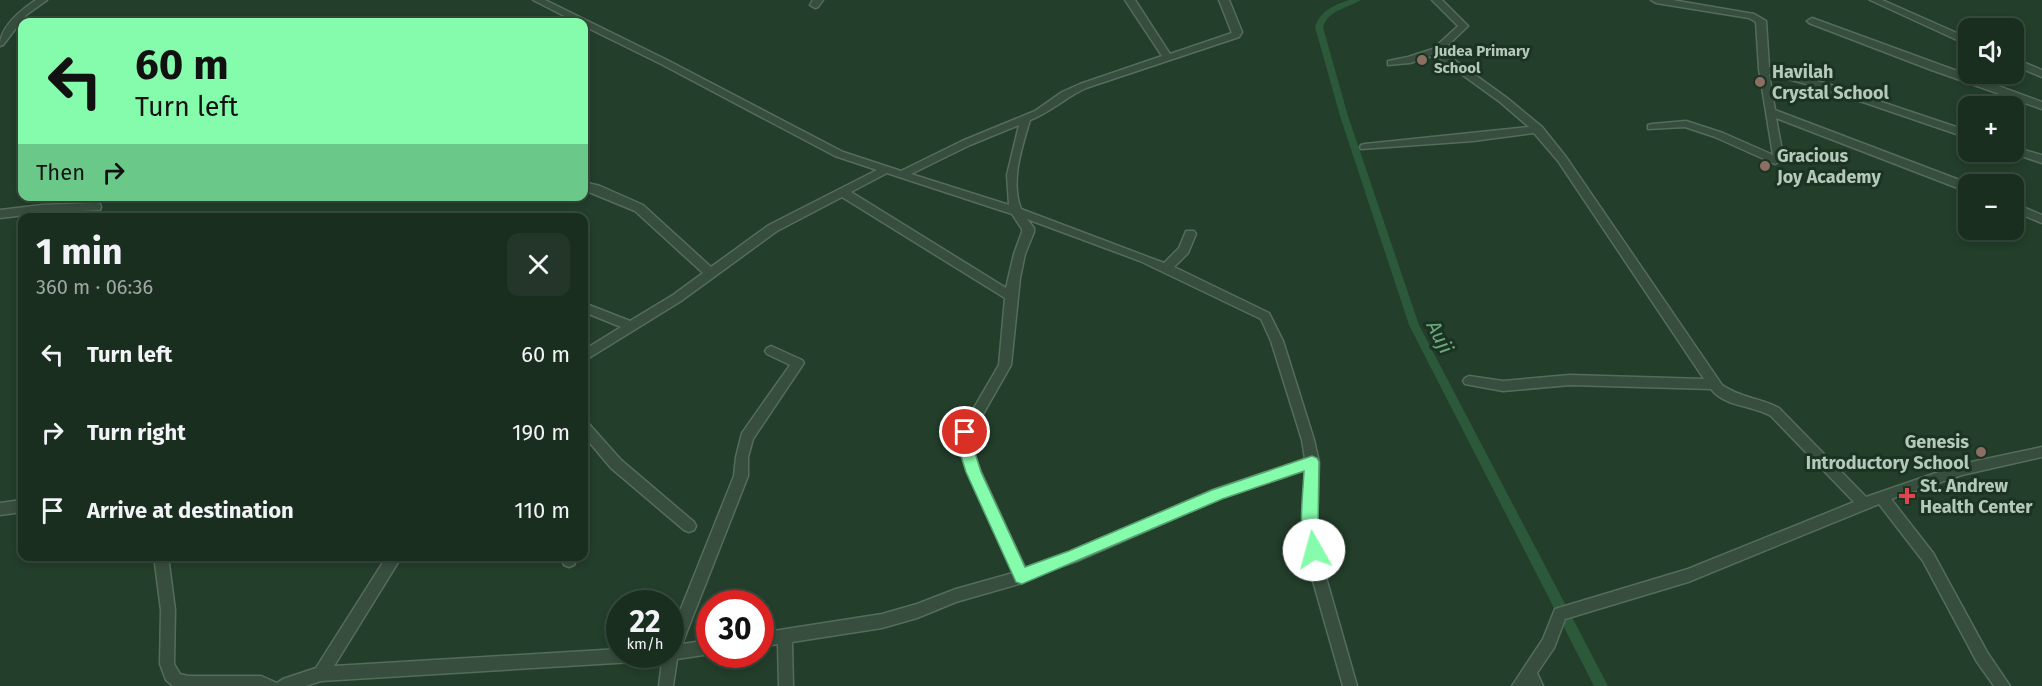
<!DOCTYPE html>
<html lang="en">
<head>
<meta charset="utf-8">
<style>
	body { margin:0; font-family:"Fira Sans",sans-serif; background:#233629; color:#f1f3f6; height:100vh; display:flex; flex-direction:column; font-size:22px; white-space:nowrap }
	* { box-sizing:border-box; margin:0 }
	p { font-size:20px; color:#9fa8a5 }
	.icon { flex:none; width:33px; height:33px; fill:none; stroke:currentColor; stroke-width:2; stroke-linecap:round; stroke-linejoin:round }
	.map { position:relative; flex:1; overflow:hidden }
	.drawer { position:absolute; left:18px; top:213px; width:570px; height:348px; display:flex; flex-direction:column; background:#1a2e20; border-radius:12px; box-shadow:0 3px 9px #0003,0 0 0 2px #384a3e }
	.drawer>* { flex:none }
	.banner { position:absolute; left:18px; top:18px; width:570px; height:183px; border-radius:12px; box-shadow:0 3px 9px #0003,0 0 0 2px #384a3e; background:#85fcac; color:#111; overflow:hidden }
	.tools { position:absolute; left:1958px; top:18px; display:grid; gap:12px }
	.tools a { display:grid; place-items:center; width:66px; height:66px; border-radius:12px; background:#1a2e20; box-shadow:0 3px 9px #0003,0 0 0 2px #384a3e; font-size:30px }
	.speed { position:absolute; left:606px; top:590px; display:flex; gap:12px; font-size:30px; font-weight:700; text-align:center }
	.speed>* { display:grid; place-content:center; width:78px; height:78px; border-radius:50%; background:#1a2e20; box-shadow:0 3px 9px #0003,0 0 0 2px #384a3e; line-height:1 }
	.speed small { font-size:15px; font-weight:400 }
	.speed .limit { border:9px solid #d22; background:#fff; color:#111 }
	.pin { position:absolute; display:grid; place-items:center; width:51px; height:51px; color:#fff; margin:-26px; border:3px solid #fff; border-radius:50%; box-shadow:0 2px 6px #0007 }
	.me { position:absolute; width:66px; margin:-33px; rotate:353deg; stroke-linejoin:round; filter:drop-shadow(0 0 4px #0008) }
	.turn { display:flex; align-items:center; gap:21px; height:126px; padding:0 18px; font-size:27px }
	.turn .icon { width:78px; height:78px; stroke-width:2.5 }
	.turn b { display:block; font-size:42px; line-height:51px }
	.then { display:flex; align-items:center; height:57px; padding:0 18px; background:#0003; gap:12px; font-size:22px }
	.round { display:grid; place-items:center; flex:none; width:63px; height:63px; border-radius:12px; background:#233629 }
	.overview { display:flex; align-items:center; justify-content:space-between; height:102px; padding:0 18px }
	h1 { font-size:36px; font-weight:700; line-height:45px }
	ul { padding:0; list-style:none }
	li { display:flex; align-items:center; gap:18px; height:78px; padding:0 18px }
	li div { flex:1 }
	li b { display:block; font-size:22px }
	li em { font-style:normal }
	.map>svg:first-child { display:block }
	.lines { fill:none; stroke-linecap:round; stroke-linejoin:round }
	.canal { fill:#2b5939; fill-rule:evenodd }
	.minor-casing { stroke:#556c5c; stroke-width:3 }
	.minor { fill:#374e3e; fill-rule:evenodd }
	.route { fill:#85fcac; stroke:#56a470; stroke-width:1.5 }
	.education-dot { fill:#8d6e63; stroke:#1c3323; stroke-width:2 }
	.health-dot { fill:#e0444e; stroke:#1c3323; stroke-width:2 }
	.labels { text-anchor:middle; stroke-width:6; stroke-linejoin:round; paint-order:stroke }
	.far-poi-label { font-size:15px; font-weight:bold; fill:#b3c9ba; stroke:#1c3323; text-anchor:start }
	.poi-label { font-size:18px; font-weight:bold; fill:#b3c9ba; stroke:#1c3323; text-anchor:start }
	.water-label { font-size:20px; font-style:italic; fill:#6aaa7c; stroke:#1c3323 }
</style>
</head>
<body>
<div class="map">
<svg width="2042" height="686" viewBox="0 0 2042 686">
	<rect width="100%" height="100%" fill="#233e2b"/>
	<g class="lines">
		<path class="canal" d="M1349 0H1361C1347 9 1329 9 1323 27L1348 116 1419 325 1608 686H1594L1409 325 1340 116 1315 27C1320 11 1334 5 1349 0Z"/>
		<defs>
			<g id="minor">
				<path d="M36 0H47L26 15 3 45 0 46C0 26 21 10 36 0Z"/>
				<path d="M533 0H545L669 61 843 152 901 171 962 141 1035 111 1062 92 1080 84 1162 56 1125 0H1135L1170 54 1232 33 1219 0H1229L1242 32 1239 37 1086 88C1066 97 1051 112 1030 120 1022 147 1010 181 1021 209L1164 263 1179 248 1186 231H1194L1196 234 1188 253 1174 267 1269 313 1283 341 1314 440 1319 462 1317 527 1325 574 1357 686H1343L1311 574 1303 527 1305 470 1222 498 1077 561 1039 574 1022 583 956 602 917 618 882 628 792 642 793 686H779L778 644 760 647V633L882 614 917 604 956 589 1013 573 967 470 958 442 964 425 999 365 1005 298 842 197 777 231 681 301 584 361V350L621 327 584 312V303L630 321 673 295 703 273 635 211 584 190V182L600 186 643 205 711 267 769 225 877 170 835 156 663 65 584 26V22H576ZM1019 125 1007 175 1009 205 911 174 970 145ZM887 173 1012 214 1022 229V232L1014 254 1006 288 851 192ZM1027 219 1140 261 1261 319 1271 341 1302 440 1305 459 1213 490 1069 552 1025 568 980 470 970 442 974 430 1011 365 1020 278 1025 254 1034 232V228Z"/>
				<path d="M813 0H823L818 7 815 8 810 5Z"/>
				<path d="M1432 0H1442L1468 26 1442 51 1507 98 1542 127 1566 157 1722 385C1740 398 1761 398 1779 408L1866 497 1962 464 2042 447V457L1962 475 1891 499 1933 553 1987 652 2010 686H1994L1977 662 1923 561 1879 504 1688 582 1565 619 1554 648 1537 673 1543 686H1512L1543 639 1555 609 1688 569 1854 502 1771 416C1752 405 1725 407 1711 389L1570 385 1503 391 1465 384 1463 381 1465 378 1469 376 1503 381 1570 375 1704 379 1558 161 1534 133 1473 141 1361 149 1360 147 1361 145 1365 144 1529 127 1500 102 1435 55 1410 63 1388 65V61L1408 57 1433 49 1458 26Z"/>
				<path d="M1651 0H1672L1754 14 1766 21 1769 67 1831 85 1968 131V138L1825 89 1769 74 1775 110 1970 184 1968 192 1776 118 1783 156 1779 162 1775 164 1715 137 1685 127 1648 129V125L1652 124 1686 121 1723 133 1773 155 1759 69 1756 22 1749 18 1656 3Z"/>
				<path d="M1870 0H1882L1968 38V45Z"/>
				<path d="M1812 18 2042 102V109L1929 69 1809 23 1807 21Z"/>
				<path d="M2013 58 2042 70V77L2013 65Z"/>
				<path d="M2013 147 2042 155V163L2009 152H2013Z"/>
				<path d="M96 203 100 204 101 207 100 210 42 213 0 218V210L42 205Z"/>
				<path d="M2013 203 2042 215V223L2013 211Z"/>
				<path d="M771 346 802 360 804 363 753 439 748 457V476L682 644 710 640V654L677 659 673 686H659L663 654H670V636L734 476 736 457 742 433 790 365 767 354 765 351 767 348Z"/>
				<path d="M584 423 589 424 621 460 694 522 696 526 694 530 689 532 684 530 611 468 584 436Z"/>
				<path d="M22 500V512L0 515V503Z"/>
				<path d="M154 556H168L175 610 174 664 180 674 188 676H261L277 683 283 679 316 668 387 556H402L334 666 620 649V654H656L654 659 649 661 321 681 306 686H173L166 680 160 664 161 610Z"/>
				<path d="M560 556H574L576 561 574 565 569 567 564 565Z"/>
			</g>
		</defs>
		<use href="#minor" class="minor-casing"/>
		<use href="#minor" class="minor"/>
	</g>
	<path class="route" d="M965 426 970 428 972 432 971 440 981 472 1025 567 1069 551 1212 490 1312 456 1317 458 1319 462 1318 527 1322 550 1319 555 1314 557 1308 555C1297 531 1303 497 1304 471L1222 499 1022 584 1016 582 966 472 956 440 960 428Z"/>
	<g class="education-dot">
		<circle cx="1422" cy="60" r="6"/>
		<circle cx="1760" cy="82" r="6"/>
		<circle cx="1765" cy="166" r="6"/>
		<circle cx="1981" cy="452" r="6"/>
	</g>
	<path class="health-dot" d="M1904 487h6v6h6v6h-6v6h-6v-6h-6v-6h6z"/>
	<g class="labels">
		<g class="far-poi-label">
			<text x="1434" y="56">Judea Primary<tspan x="1434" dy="17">School</tspan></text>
		</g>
		<g class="poi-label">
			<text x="1772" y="78">Havilah<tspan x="1772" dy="21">Crystal School</tspan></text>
			<text x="1777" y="162">Gracious<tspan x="1777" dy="21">Joy Academy</tspan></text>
			<text x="1969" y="448" text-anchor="end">Genesis<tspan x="1969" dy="21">Introductory School</tspan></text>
			<text x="1920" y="492">St. Andrew<tspan x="1920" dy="21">Health Center</tspan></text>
		</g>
		<g class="water-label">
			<text transform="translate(1440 337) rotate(63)" y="7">Auji</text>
		</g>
	</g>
</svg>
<div class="tools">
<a><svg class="icon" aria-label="sound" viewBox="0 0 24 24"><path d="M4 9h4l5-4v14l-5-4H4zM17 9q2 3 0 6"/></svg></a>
<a>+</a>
<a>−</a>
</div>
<div class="speed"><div>22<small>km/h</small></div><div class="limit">30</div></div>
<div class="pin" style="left:965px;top:432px;background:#d93025"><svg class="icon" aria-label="arrive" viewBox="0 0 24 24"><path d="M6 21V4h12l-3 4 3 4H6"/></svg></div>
<svg class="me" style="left:1314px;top:550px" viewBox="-20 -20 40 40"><circle r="19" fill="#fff"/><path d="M0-13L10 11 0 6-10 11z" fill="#85fcac"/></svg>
<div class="banner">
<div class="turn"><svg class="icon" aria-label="left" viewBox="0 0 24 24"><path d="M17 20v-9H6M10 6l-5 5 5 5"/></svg><div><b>60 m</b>Turn left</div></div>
<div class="then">Then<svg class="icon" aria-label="right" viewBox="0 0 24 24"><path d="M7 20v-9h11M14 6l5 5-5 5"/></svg></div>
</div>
<section class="drawer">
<div class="overview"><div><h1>1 min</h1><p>360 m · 06:36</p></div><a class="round"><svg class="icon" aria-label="close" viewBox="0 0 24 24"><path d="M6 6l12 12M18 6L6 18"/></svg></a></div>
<ul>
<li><svg class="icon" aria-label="left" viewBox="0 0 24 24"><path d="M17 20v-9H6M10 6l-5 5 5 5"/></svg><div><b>Turn left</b></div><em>60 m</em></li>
<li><svg class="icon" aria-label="right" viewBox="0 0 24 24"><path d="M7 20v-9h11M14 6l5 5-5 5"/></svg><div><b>Turn right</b></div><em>190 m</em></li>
<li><svg class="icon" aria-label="arrive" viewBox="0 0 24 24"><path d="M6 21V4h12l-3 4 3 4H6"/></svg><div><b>Arrive at destination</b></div><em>110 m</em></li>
</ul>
</section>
</div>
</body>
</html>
